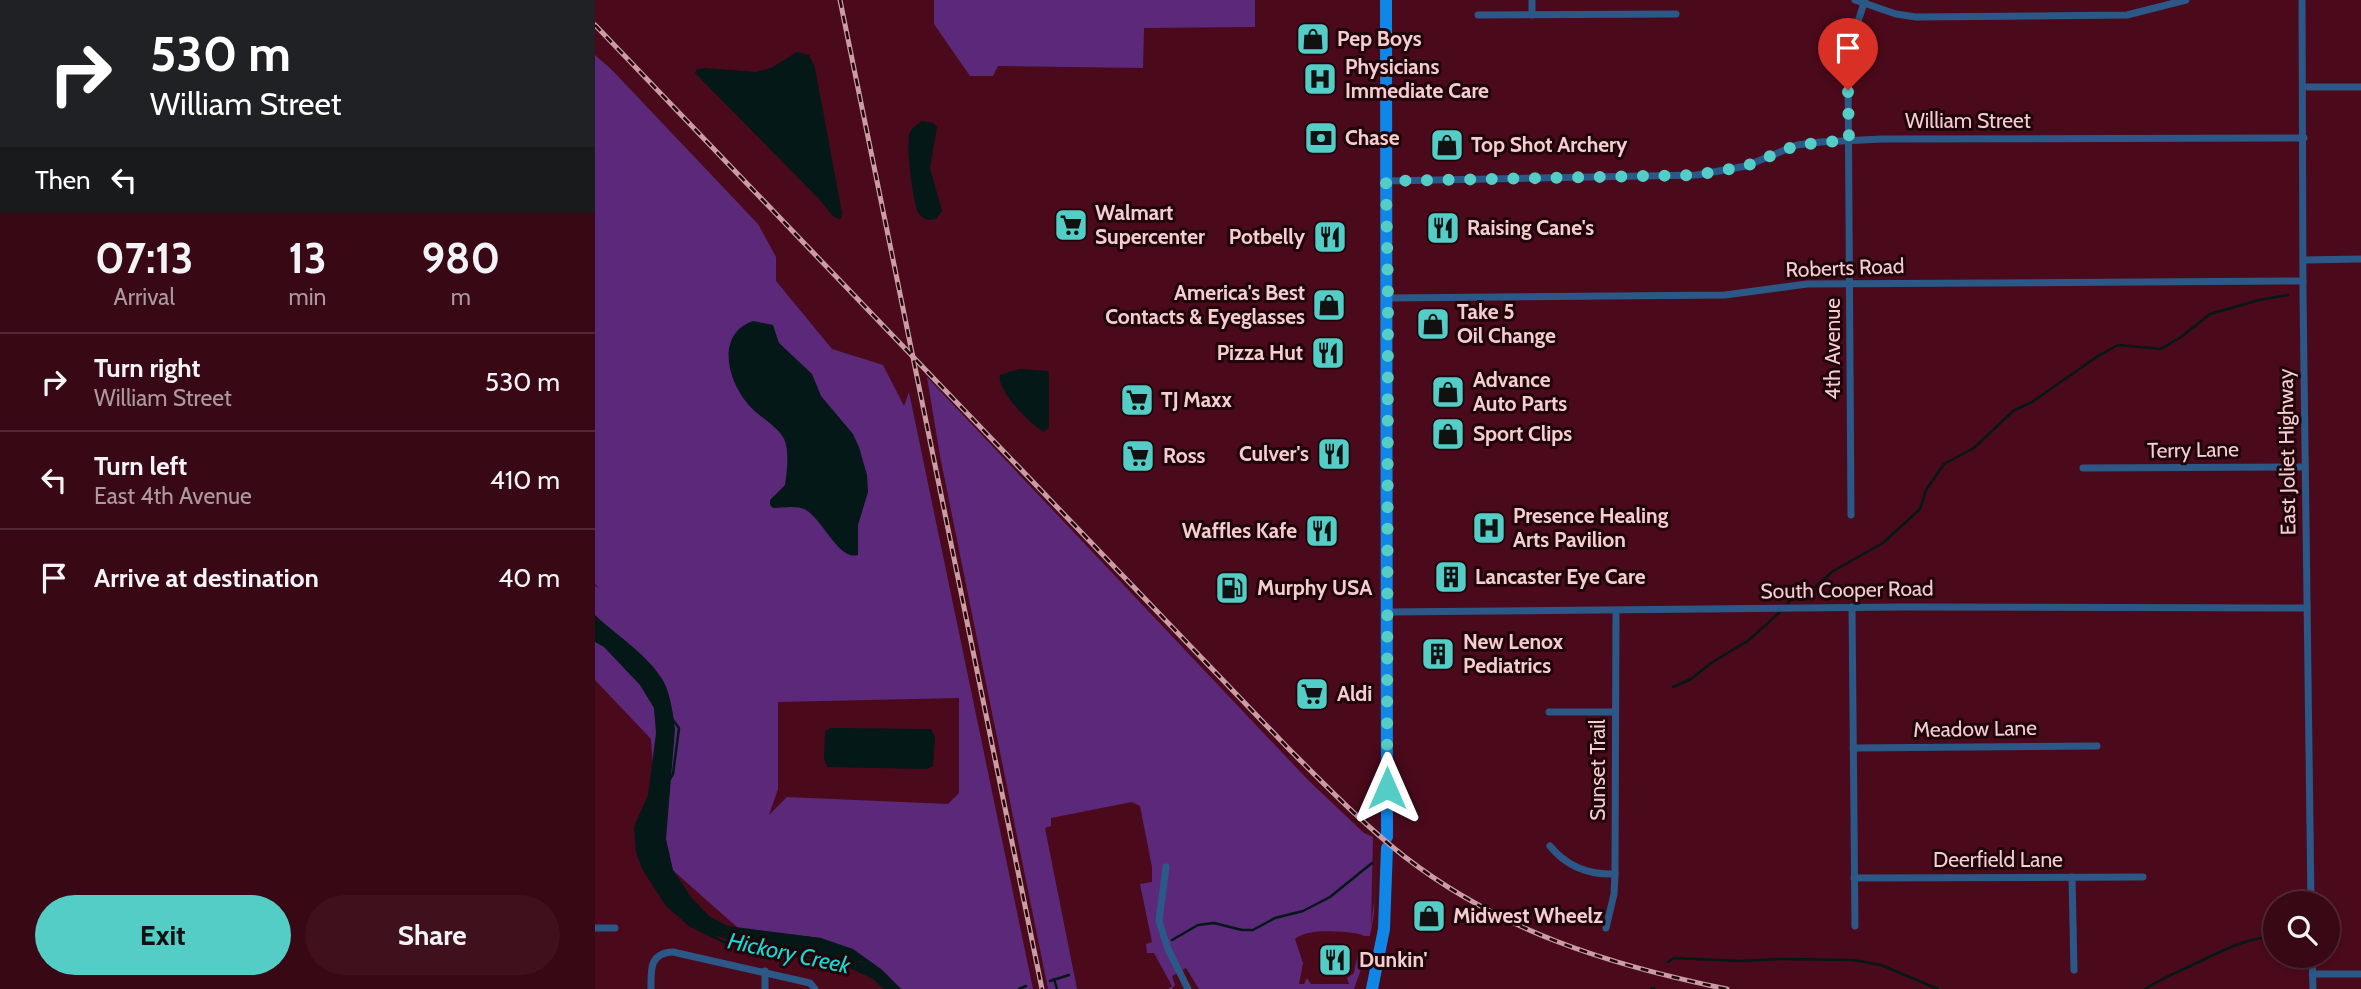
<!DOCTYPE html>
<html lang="en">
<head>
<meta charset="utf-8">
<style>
	body { margin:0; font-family:Cabin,sans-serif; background:#3f111d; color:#f1f3f6; height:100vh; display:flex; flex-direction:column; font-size:26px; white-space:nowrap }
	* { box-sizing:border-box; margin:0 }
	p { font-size:23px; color:#ab9aa0 }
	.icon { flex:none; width:38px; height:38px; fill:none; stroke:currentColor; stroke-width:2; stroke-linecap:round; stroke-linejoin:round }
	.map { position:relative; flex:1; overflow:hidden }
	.side { display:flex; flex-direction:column; background:#380814; width:595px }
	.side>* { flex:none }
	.guide { background:#202124; color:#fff; overflow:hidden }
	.tools { position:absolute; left:1668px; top:891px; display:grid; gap:14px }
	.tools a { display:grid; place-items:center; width:77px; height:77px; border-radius:50%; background:#380814; box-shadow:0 2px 5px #0004,0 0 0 2px #522934; font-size:35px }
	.pin { position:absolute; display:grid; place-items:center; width:60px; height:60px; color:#fff; margin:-72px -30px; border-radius:50% 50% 50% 0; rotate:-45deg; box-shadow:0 0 7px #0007 }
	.pin .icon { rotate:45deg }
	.me { position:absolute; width:77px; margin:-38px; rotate:0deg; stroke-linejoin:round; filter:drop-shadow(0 0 5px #0008) }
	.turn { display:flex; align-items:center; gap:24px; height:147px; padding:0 35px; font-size:32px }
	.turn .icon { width:91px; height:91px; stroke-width:2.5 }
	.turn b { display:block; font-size:49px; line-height:60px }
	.then { display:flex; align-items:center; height:66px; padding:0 35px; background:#0003; gap:14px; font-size:26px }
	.eta { display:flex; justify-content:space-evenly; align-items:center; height:119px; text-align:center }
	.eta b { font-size:42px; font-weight:800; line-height:49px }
	.action { display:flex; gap:14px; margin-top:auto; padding:14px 35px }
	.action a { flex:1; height:80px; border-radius:42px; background:#54cdc7; color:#111; font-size:28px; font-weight:800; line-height:80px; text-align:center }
	.action a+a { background:#3f111d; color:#f1f3f6 }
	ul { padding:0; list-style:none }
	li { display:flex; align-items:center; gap:21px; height:98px; padding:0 35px; border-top:2px solid #522934 }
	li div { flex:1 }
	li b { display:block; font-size:26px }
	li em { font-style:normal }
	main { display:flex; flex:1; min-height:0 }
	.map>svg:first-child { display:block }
	.green { fill:#5c287a; fill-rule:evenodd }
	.water { fill:#031817 }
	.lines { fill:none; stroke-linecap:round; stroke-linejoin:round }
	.stream { stroke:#031817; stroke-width:2.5 }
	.minor { stroke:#2b5886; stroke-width:7 }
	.primary { stroke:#1086e6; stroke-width:12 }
	.rail-casing { stroke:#cb9ca3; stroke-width:5 }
	.rail { stroke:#20060b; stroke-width:2.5; stroke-dasharray:8; stroke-linecap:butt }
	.route { stroke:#54cdc7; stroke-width:12; stroke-dasharray:0 21.6 }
	.labels { text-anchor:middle; stroke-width:6; stroke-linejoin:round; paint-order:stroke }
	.poi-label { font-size:21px; font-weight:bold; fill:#f5ccd0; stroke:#20060b; text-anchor:start }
	.street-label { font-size:21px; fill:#f5ccd0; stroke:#20060b }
	.water-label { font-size:23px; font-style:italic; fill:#14dcd5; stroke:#20060b }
</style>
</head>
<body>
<main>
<section class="side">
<div class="guide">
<div class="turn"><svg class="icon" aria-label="right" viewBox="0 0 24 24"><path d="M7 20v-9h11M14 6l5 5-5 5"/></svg><div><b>530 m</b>William Street</div></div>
<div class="then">Then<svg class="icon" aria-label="left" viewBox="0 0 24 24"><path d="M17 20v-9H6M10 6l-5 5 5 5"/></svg></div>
</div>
<div class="eta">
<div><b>07:13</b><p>Arrival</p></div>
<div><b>13</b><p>min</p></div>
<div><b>980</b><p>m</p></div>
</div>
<ul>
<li><svg class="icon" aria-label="right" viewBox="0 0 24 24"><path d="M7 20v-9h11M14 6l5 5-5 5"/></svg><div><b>Turn right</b><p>William Street</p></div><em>530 m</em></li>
<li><svg class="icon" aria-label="left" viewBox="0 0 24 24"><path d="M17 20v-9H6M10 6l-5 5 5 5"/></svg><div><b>Turn left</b><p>East 4th Avenue</p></div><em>410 m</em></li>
<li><svg class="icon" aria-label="arrive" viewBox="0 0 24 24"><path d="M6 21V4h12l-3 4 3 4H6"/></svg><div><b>Arrive at destination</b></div><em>40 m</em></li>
</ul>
<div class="action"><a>Exit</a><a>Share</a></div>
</section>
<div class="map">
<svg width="1766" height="989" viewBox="0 0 1766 989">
	<rect width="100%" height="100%" fill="#4a0a1b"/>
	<g class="green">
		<path d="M339 0H660V27L549 28 548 68 403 66 398 76H375L339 24Z"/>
		<path d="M0 55 16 69 163 224 181 257V281L237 349 288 365 309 406 314 392 438 989H306L286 969 226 938 143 928 64 858 56 739 0 680V586L4 588 0 584ZM364 698V793L353 804 192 797 174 815 183 789V702Z"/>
		<path d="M332 377 713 780 769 833 778 837 776 926 779 902 781 839 779 914 775 936C768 937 765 933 758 933 742 931 712 929 700 939L708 963 704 984H709L712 978 716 984H754L752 978 759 973 763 953 771 955 759 989H604L591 968 577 976 580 985 577 989H573L577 986 559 953H552L551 944 557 942 545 884 557 882V867L545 806 537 802 456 818V826L450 828 482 989H453L345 456Z"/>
	</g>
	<g class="water">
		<path d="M202 52 214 55 220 68 247 213 246 219 239 217 223 198 100 73 102 69 110 68 161 72 176 68Z"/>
		<path d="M327 121 338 123 342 127 335 168 347 211 341 219 333 220C329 218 327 218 324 214 318 205 310 141 315 132 318 127 322 124 327 121Z"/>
		<path d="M158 321 178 325 184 343 217 374 226 396 258 434 264 447 272 475 273 492 263 525V555C244 561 228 520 211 510 201 505 189 508 178 508L175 505V500L190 485C192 472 195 448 188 437 179 423 162 416 152 403 132 379 121 334 158 321Z"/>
		<path d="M425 369 453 371 454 376V427L449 432C436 425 401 390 405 375Z"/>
		<path d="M0 615C21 635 49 652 65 676 75 689 78 713 80 729L71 839 78 870 96 897 115 917 133 926 226 938 258 949 286 969 306 989H289L278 979 257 969 208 953 170 949 110 933 95 927 71 906 47 869 41 852 39 827 53 795 61 733 59 708 45 685 9 647 0 642Z"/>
		<path d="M236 728 336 729 340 737 338 766 331 769 232 767 229 759 230 731Z"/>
	</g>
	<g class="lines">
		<g class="stream">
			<path d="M1193 603 1200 594 1220 587 1238 571 1288 543 1325 509 1331 490 1349 464 1379 448 1418 411 1437 402 1503 356 1523 345 1566 349 1586 337 1615 314 1664 300 1693 295"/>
			<path d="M1078 687 1096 679 1116 663 1154 640 1187 610"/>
			<path d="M75 779 78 774 84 728 77 719"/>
			<path d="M102 929 129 942 198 956 227 959"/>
			<path d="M577 940 603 925 619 923 647 930H658L680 918 708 911 735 897 777 863"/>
			<path d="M1073 962 1079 958 1145 961 1185 959 1258 960 1286 965 1343 989"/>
			<path d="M459 979 462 989"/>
			<path d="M455 981 474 975"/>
			<path d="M424 989 431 986"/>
			<path d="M1056 989 1059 988"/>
			<path d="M1550 989C1567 978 1585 971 1604 962 1628 950 1652 938 1680 936"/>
		</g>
		<g class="minor">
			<path d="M937 0V15"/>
			<path d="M1260 0 1301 14 1321 17 1532 15 1591 0"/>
			<path d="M1707 0 1708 295 1716 903"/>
			<path d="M883 15 1081 14"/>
			<path d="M1708 87H1766"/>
			<path d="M791 181 1102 175 1151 166 1202 145 1226 142 1287 139 1709 138"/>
			<path d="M1709 260 1766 259"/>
			<path d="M793 298 1130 295 1212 284 1708 281"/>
			<path d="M1488 468 1710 467"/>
			<path d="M1256 515 1253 64 1255 46 1270 0"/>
			<path d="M1257 607 1260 926"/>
			<path d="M792 612 1307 607 1712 608"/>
			<path d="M954 712H1020"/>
			<path d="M1258 748 1502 746"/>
			<path d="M955 846C972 867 994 875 1020 874"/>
			<path d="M571 867 564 921 573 949 593 989"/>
			<path d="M1477 877 1479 970"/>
			<path d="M1259 878 1548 877"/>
			<path d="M0 928H20"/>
			<path d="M1011 928 1019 894 1020 874 1021 611"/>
			<path d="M1717 956 1718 989"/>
			<path d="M170 971V989"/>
			<path d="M1718 974H1766"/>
			<path d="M56 989C56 970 54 953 78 952L215 983 220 989"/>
		</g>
		<g class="primary">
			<path d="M791 0 792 837"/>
			<path d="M777 989 789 929 792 848"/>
		</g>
		<defs>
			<g id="rail">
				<path d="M245 0 447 989"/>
				<path d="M0 25 693 748C731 786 768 824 810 857 906 931 1014 965 1132 989"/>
			</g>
		</defs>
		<use href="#rail" class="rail-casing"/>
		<use href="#rail" class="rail"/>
	</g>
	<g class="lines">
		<path class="route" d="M792 788 793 298 791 181 1102 175 1151 166 1202 145 1254 140 1253 90"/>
	</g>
	<defs>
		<symbol id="shop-square" viewBox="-11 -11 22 22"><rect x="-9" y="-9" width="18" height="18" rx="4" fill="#54cdc7" stroke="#20060b"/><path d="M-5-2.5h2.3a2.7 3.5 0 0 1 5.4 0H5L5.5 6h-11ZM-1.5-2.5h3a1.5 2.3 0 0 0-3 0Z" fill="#111"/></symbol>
		<symbol id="hospital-square" viewBox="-11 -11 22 22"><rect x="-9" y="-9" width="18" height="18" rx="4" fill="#54cdc7" stroke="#20060b"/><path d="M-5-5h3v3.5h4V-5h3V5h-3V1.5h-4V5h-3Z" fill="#111"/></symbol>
		<symbol id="bank-square" viewBox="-11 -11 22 22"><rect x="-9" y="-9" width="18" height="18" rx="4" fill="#54cdc7" stroke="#20060b"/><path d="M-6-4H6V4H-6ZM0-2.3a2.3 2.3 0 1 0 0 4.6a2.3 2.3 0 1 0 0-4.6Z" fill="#111"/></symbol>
		<symbol id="supermarket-square" viewBox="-11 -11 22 22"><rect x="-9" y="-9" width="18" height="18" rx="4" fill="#54cdc7" stroke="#20060b"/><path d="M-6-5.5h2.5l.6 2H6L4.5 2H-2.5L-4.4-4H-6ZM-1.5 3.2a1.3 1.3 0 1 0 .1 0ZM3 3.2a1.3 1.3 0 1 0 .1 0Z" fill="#111"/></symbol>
		<symbol id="restaurant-square" viewBox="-11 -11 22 22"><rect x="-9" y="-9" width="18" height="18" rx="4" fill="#54cdc7" stroke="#20060b"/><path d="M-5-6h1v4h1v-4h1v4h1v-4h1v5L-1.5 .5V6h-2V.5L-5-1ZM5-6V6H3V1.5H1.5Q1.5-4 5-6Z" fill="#111"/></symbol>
		<symbol id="building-square" viewBox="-11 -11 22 22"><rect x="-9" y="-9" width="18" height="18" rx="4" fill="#54cdc7" stroke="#20060b"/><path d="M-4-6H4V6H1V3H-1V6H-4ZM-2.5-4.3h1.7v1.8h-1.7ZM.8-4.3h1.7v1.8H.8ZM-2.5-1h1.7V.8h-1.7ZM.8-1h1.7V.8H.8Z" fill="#111"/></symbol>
		<symbol id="fuel-square" viewBox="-11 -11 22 22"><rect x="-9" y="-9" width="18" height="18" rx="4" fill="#54cdc7" stroke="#20060b"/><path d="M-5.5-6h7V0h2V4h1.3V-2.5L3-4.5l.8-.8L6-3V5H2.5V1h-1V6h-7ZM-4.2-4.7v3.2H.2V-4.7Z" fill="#111"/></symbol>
	</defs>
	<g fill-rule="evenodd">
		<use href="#shop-square" x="699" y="20" width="38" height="38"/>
		<use href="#hospital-square" x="706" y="60" width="38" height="38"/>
		<use href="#bank-square" x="707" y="119" width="38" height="38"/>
		<use href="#shop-square" x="833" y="126" width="38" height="38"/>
		<use href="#supermarket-square" x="457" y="206" width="38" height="38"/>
		<use href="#restaurant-square" x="829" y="209" width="38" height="38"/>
		<use href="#restaurant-square" x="716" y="218" width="38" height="38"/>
		<use href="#shop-square" x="715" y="286" width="38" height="38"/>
		<use href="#shop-square" x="819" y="305" width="38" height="38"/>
		<use href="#restaurant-square" x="714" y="334" width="38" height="38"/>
		<use href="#shop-square" x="834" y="373" width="38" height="38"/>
		<use href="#supermarket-square" x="523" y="381" width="38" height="38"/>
		<use href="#shop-square" x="834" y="415" width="38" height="38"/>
		<use href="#restaurant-square" x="720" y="435" width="38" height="38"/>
		<use href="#supermarket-square" x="524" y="437" width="38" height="38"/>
		<use href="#hospital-square" x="875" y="509" width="38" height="38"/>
		<use href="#restaurant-square" x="708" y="512" width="38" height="38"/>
		<use href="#building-square" x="837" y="558" width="38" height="38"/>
		<use href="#fuel-square" x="618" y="569" width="38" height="38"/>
		<use href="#building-square" x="824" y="635" width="38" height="38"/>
		<use href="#supermarket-square" x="698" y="675" width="38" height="38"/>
		<use href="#shop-square" x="815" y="897" width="38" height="38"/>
		<use href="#restaurant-square" x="721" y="941" width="38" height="38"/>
	</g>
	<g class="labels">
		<g class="poi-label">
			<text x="742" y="46">Pep Boys</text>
			<text x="750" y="74">Physicians<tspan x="750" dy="24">Immediate Care</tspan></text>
			<text x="750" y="145">Chase</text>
			<text x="876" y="152">Top Shot Archery</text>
			<text x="500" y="220">Walmart<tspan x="500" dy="24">Supercenter</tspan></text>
			<text x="872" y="235">Raising Cane's</text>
			<text x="710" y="244" text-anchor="end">Potbelly</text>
			<text x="710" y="300" text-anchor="end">America's Best<tspan x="710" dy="24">Contacts &amp; Eyeglasses</tspan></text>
			<text x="862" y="319">Take 5<tspan x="862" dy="24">Oil Change</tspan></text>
			<text x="708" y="360" text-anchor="end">Pizza Hut</text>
			<text x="878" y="387">Advance<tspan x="878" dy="24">Auto Parts</tspan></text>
			<text x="566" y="407">TJ Maxx</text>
			<text x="878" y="441">Sport Clips</text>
			<text x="714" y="461" text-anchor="end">Culver's</text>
			<text x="568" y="463">Ross</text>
			<text x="918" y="523">Presence Healing<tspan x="918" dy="24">Arts Pavilion</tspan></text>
			<text x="702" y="538" text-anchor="end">Waffles Kafe</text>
			<text x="880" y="584">Lancaster Eye Care</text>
			<text x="662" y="595">Murphy USA</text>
			<text x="868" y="649">New Lenox<tspan x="868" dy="24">Pediatrics</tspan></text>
			<text x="742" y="701">Aldi</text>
			<text x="858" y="923">Midwest Wheelz</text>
			<text x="764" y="967">Dunkin'</text>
		</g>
		<g class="street-label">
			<text x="1373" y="128">William Street</text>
			<text transform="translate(1250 268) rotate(-2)" y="7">Roberts Road</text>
			<text transform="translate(1238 349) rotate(-90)" y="7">4th Avenue</text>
			<text transform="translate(1598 450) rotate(-1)" y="7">Terry Lane</text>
			<text transform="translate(1692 452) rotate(-91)" y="7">East Joliet Highway</text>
			<text transform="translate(1252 590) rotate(-1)" y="7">South Cooper Road</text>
			<text transform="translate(1380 729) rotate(-1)" y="7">Meadow Lane</text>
			<text transform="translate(1003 770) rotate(-90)" y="7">Sunset Trail</text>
			<text x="1403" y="867">Deerfield Lane</text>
		</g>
		<g class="water-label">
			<text transform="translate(194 953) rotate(12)" y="8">Hickory Creek</text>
		</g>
	</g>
</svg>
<div class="tools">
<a><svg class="icon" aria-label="search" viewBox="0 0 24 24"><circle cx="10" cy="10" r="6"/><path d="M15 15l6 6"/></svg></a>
</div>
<div class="pin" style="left:1253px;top:90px;background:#d93025"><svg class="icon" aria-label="arrive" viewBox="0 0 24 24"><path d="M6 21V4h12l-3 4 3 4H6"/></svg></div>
<svg class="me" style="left:792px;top:788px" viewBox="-20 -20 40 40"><path d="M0-17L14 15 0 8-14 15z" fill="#54cdc7" stroke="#fff" stroke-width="4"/></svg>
</div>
</main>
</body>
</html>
